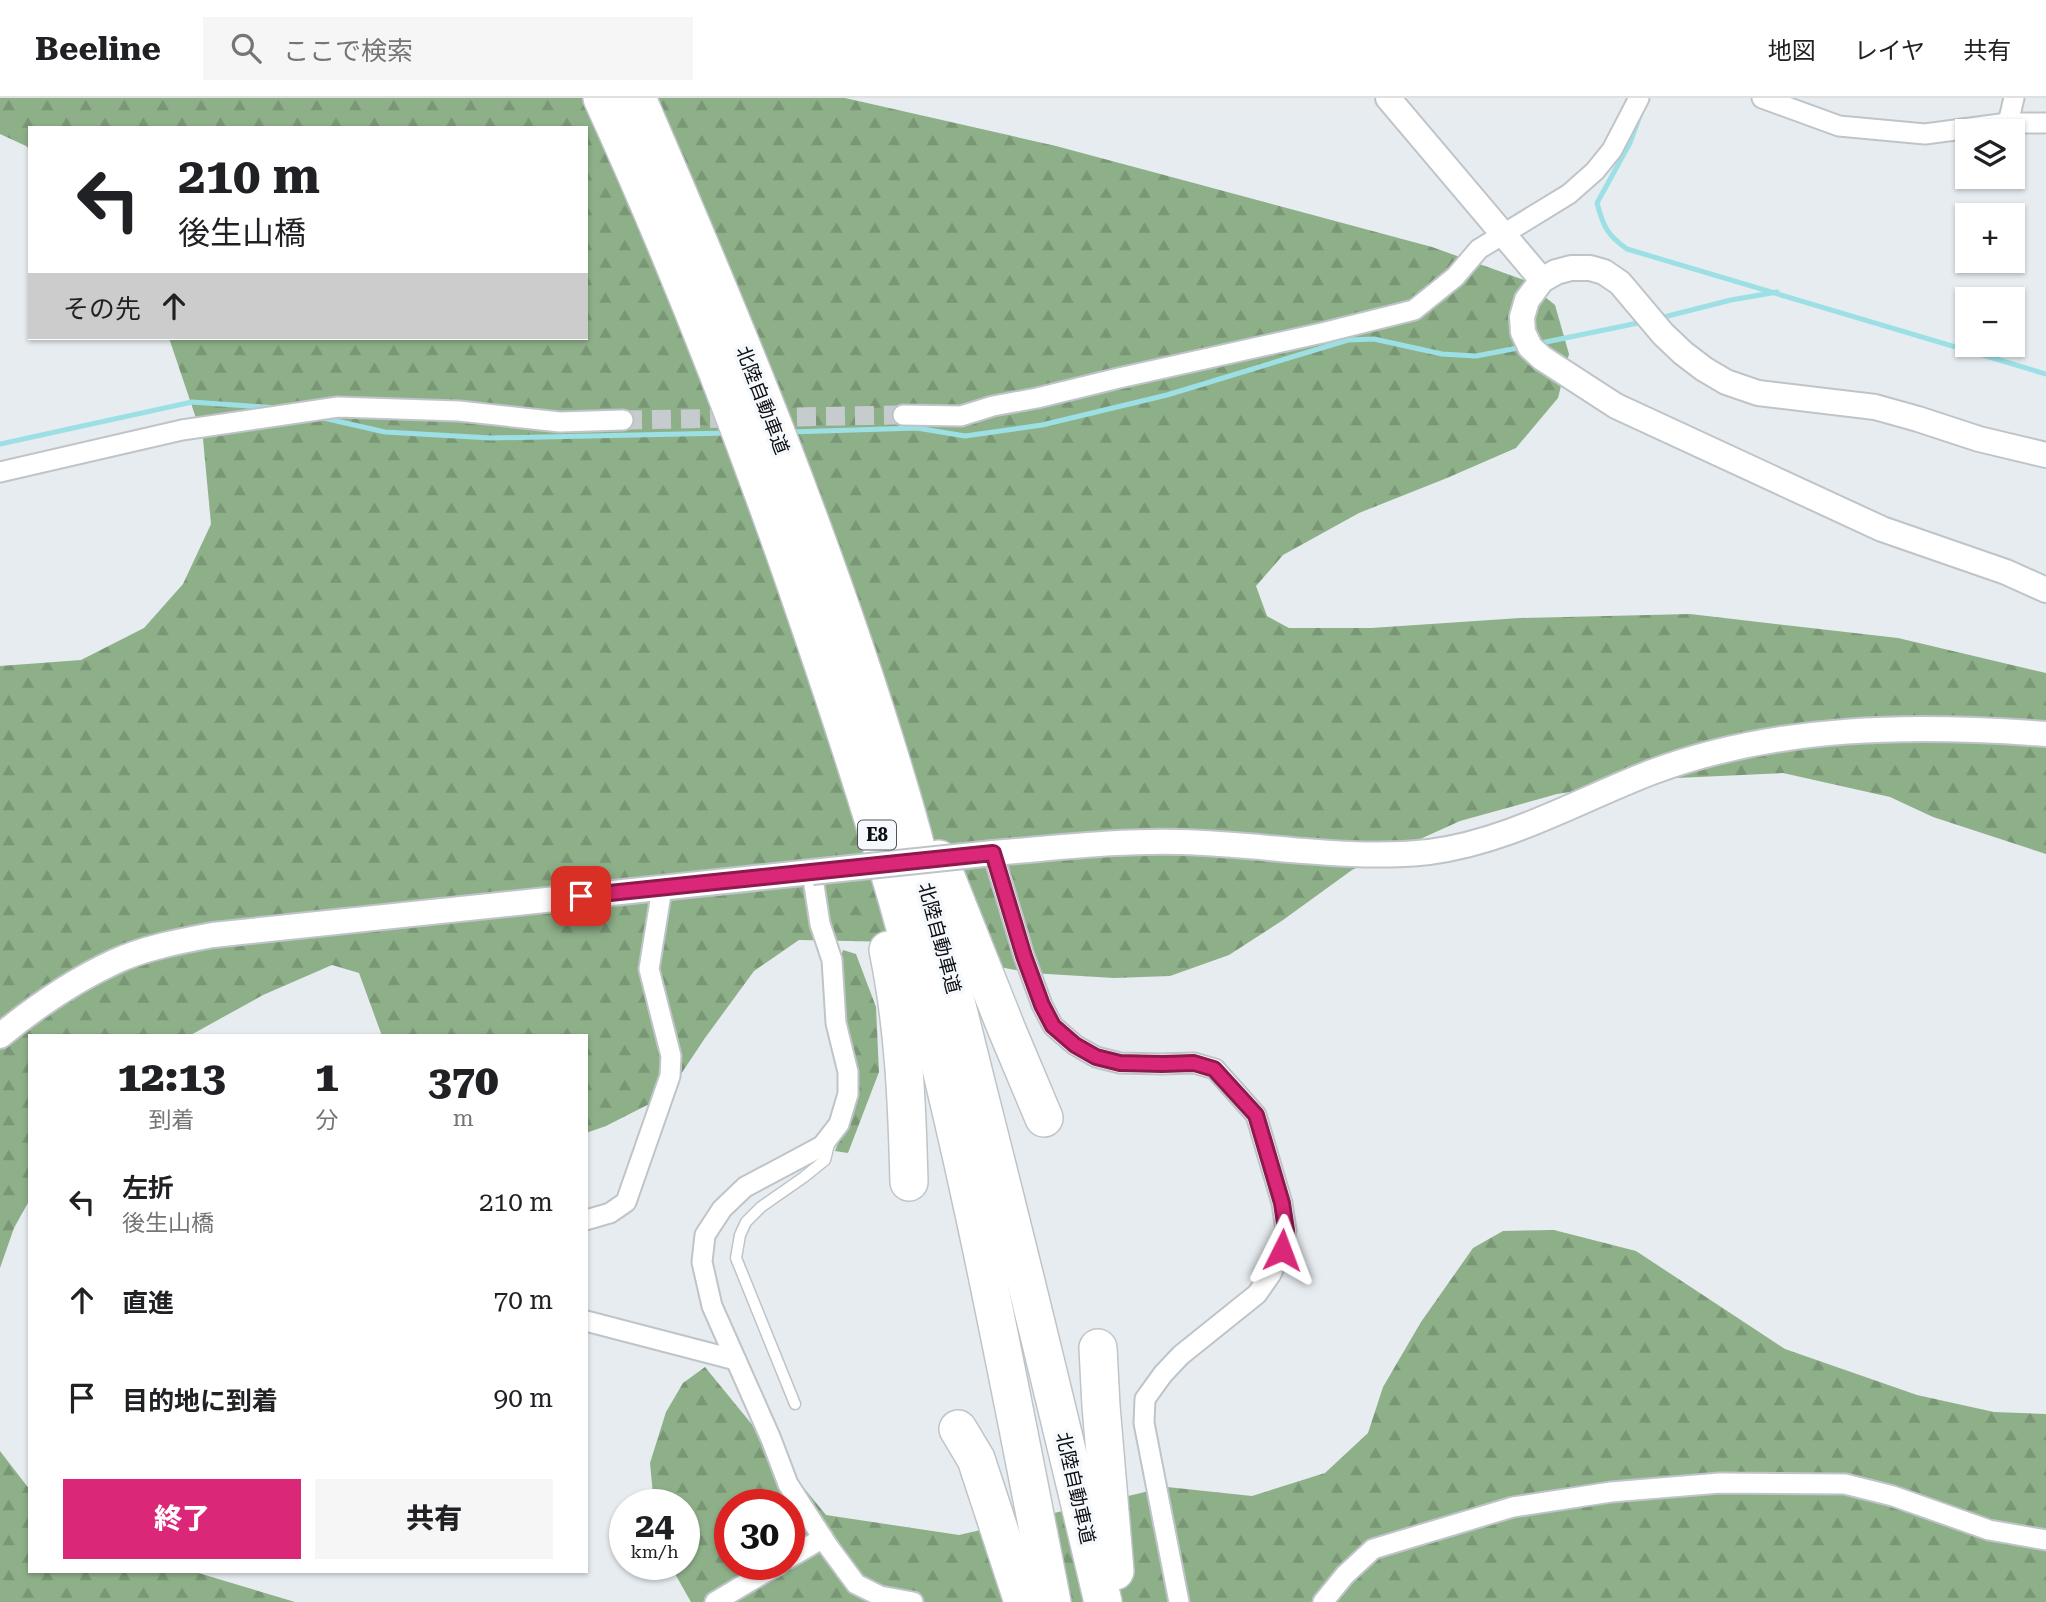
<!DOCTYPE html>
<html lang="ja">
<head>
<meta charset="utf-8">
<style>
	body { margin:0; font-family:"Roboto Serif","Noto Sans JP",serif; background:#f6f6f6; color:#202124; height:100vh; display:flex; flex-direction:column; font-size:26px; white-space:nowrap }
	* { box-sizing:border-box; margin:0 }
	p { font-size:23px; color:#757577 }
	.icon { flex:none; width:38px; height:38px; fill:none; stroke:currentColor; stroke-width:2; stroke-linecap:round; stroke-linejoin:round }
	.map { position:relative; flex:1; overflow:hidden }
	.sheet { position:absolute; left:28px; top:936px; width:560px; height:539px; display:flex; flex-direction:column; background:#fff; border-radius:0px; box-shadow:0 2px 5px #0004 }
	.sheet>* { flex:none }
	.hud { position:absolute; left:28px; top:28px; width:560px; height:214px; border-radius:0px; box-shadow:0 2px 5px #0004; background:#fff; color:#202124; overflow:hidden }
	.fabs { position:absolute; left:1955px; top:21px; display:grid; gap:14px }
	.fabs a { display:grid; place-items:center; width:70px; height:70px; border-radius:0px; background:#fff; box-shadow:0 2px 5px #0004; font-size:35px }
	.speed { position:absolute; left:609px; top:1391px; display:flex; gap:14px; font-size:35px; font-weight:700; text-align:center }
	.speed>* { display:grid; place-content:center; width:91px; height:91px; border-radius:50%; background:#fff; box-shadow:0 2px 5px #0004; line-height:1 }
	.speed small { font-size:18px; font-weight:400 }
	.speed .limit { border:10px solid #d22; background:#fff; color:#111 }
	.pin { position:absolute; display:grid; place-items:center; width:60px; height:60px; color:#fff; margin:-30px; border-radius:14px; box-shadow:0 4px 10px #0006 }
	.me { position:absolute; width:77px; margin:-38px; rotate:3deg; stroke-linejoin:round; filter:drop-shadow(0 0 5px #0008) }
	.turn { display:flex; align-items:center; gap:24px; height:147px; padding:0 35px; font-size:32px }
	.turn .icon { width:91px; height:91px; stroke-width:2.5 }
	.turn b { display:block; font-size:49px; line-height:60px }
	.then { display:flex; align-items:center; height:66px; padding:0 35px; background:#0003; gap:14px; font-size:26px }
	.eta { display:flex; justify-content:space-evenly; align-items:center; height:119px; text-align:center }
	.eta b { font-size:42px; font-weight:800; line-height:49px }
	.cta { display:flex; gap:14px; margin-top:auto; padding:14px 35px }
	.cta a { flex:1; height:80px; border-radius:0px; background:#db2777; color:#fff; font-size:28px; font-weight:800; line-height:80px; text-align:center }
	.cta a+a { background:#f6f6f6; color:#202124 }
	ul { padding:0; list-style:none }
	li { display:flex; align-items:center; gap:21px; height:98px; padding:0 35px }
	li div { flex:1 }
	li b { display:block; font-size:26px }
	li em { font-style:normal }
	header { display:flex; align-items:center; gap:42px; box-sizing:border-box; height:98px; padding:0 35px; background:#fff; border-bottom:2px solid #e0e0e0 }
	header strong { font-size:33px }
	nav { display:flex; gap:38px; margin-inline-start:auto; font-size:24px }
	.search { width:490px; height:63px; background:#f6f6f6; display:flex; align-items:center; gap:18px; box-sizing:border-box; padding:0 24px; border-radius:0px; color:#757577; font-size:26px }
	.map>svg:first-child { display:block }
	.forest { fill:url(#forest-firs); fill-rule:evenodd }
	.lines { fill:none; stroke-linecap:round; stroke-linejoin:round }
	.stream { stroke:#9ce0e5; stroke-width:5 }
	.minor-tunnel { stroke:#c6cbce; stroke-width:19; stroke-dasharray:19 10; stroke-linecap:butt }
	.service-casing { stroke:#bfc4c8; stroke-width:13 }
	.minor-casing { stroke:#bfc4c8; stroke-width:23 }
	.tertiary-casing { stroke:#bfc4c8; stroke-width:28 }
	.motorway-casing { stroke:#bfc4c8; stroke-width:40 }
	.service { stroke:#fff; stroke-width:10 }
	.minor { stroke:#fff; stroke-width:19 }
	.tertiary { stroke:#fff; stroke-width:24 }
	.motorway { stroke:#fff; stroke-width:37 }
	.tertiary-bridge-casing { stroke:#bfc4c8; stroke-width:28; stroke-linecap:butt }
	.tertiary-bridge { stroke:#fff; stroke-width:24 }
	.route-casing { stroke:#8e194d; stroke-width:18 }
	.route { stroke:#db2777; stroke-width:12 }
	.labels { text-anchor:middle; stroke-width:7; stroke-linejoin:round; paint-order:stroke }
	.shield { fill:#f5f9fd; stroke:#535456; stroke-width:2 }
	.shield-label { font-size:18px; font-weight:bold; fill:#0d0e0f }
	.street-label { font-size:19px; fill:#0d0e0f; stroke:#f5f9fd }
</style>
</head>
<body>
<header>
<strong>Beeline</strong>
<div class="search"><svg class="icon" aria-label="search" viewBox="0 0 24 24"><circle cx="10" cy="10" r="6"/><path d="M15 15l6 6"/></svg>ここで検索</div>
<nav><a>地図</a><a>レイヤ</a><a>共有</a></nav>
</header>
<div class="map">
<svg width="2046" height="1504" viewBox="0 0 2046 1504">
	<defs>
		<pattern id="forest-firs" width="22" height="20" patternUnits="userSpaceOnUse" patternTransform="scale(1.75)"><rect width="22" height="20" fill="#8eb089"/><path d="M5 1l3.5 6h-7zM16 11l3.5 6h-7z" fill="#799675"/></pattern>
	</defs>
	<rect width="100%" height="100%" fill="#e7ecf0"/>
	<g class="forest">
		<path d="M0 0H845L1056 48 1432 149 1524 182 1555 207 1569 256 1558 300 1516 350 1447 380 1359 415 1283 457 1256 488 1267 518 1289 530H1371L1520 520 1690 516 1898 540 2046 575V756L1933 719 1890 699 1783 675 1655 681 1557 696 1460 723 1352 772 1283 822 1229 857 1170 878 1114 880 1031 875 937 857 896 844 799 842 754 873 705 940 667 997 606 1028 586 1035V938H382L359 875 332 867 263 897 189 938H30V1101L14 1130 0 1170V568L81 562 144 530 183 486 211 426 203 341 169 240H586V30H30V52L26 48 0 36Z"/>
		<path d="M843 852 856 856 876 909 879 974 848 1055 835 1053 853 1007 858 977 845 930 839 865Z"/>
		<path d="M1554 1132 1636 1153 1785 1251 1917 1297 1994 1314 2046 1316V1504H691L670 1467 684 1466V1407H654L650 1365 666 1314 683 1285 705 1269 826 1417 959 1437 1167 1389 1252 1398 1325 1375 1368 1335 1383 1289 1421 1224 1473 1150 1503 1133ZM730 1407H789V1466H730Z"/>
		<path d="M0 1353 30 1392V1474H195L295 1504H0Z"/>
	</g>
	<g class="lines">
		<g class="stream">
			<path d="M1641 15 1630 45 1597 105C1603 128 1607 137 1627 151L2046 276"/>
			<path d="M1660 220 1731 202 1777 194"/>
			<path d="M1536 246 1643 224"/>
			<path d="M319 319 385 334 491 340 728 335"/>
			<path d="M790 334 917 330 965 338 1042 327 1167 297 1348 242 1374 241 1442 256 1476 258 1523 249"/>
			<path d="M0 346 192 304 279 310"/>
		</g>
		<path class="minor-tunnel" d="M623 322 903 317"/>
		<defs>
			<path id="service" d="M795 1306 736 1160 740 1137 746 1124 761 1109 804 1079 825 1062 829 1046"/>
			<g id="minor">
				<path d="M1762 0 1839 28 1925 36 2008 25H2046"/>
				<path d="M2008 25 2014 0"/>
				<path d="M903 317 961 318 993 308 1037 300 1119 280 1322 235 1414 212 1455 179 1479 151 1569 96 1595 73 1612 52 1639 0"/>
				<path d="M0 374 182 332 338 309 459 313 560 324 623 322"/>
				<path d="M993 755 1024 858 1042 907 1053 928 1075 947 1096 959 1120 965 1162 966 1194 965 1215 971 1256 1017 1282 1105 1286 1132 1282 1152 1271 1176 1257 1196 1181 1257 1163 1276 1145 1301 1144 1325 1179 1504"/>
				<path d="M812 774 820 826 832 862 836 925 848 974V996L839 1026 822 1048 745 1089 722 1111 705 1137 702 1164 712 1208 771 1341 788 1386 828 1448 856 1486 880 1498 913 1504"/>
				<path d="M586 1122 610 1115 626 1104 670 978 671 958 649 871 662 790"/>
				<path d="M586 1223 736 1262"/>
				<path d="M789 1460 823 1440"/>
				<path d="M715 1504 779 1466"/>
				<path d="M1323 1504 1345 1477 1373 1451 1513 1409 1611 1394 1720 1385 1845 1386 1893 1398 1989 1432 2046 1442"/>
			</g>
			<g id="tertiary">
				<path d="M1388 0 1542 182"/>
				<path d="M2046 357 1979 341 1918 321 1875 309 1758 295 1726 284 1704 271 1683 255 1663 236 1620 185 1604 174 1590 170H1571L1556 174 1542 182 1527 202 1522 219 1523 234 1530 249 1542 260 1616 308 1882 431 2006 474 2046 492"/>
				<path d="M993 755C1056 750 1119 742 1182 744 1264 746 1347 763 1429 754 1508 744 1579 702 1652 674 1778 627 1914 626 2046 636"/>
				<path d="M0 938C34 910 73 883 114 864 144 850 180 843 213 837L812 774"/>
			</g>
			<g id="motorway">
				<path d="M602 0C672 153 734 311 790 470 828 579 865 690 897 801 962 1032 1006 1269 1052 1504"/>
				<path d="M637 0C736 228 831 458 901 696 930 795 954 896 979 996 1022 1165 1063 1334 1103 1504"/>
				<path d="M939 761 1007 932 1044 1020"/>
				<path d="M888 852C904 929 907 1006 909 1084"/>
				<path d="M1098 1250 1101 1308 1115 1473"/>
				<path d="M958 1331 976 1361 1023 1504"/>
			</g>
		</defs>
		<use href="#service" class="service-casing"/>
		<use href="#minor" class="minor-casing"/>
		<use href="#tertiary" class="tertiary-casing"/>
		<use href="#motorway" class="motorway-casing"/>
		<use href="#service" class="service"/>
		<use href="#minor" class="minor"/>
		<use href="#tertiary" class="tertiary"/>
		<use href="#motorway" class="motorway"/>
		<defs>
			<path id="tertiary-bridge" d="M812 774 993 755"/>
		</defs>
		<use href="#tertiary-bridge" class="tertiary-bridge-casing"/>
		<use href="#tertiary-bridge" class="tertiary-bridge"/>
	</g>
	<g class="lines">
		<defs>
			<path id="route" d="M581 798 993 755 1024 858 1042 907 1053 928 1075 947 1096 959 1120 965 1162 966 1194 965 1214 971 1256 1017 1282 1105 1286 1132 1282 1152"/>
		</defs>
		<use href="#route" class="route-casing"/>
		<use href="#route" class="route"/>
	</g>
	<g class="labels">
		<rect class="shield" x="858" y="722.5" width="38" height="29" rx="5"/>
		<g class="shield-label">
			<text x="877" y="743">E8</text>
		</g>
		<g class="street-label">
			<text transform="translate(763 302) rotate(69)" y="7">北陸自動車道</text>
			<text transform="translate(940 840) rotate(75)" y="7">北陸自動車道</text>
			<text transform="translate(1076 1390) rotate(77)" y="7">北陸自動車道</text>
		</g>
	</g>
</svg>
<div class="fabs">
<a><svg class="icon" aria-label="layers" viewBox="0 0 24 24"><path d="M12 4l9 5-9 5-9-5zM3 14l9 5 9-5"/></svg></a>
<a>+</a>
<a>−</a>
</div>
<div class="speed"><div>24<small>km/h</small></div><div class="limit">30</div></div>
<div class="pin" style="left:581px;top:798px;background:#d93025"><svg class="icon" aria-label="arrive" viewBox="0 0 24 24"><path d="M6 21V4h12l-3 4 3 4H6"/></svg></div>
<svg class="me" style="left:1282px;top:1152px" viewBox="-20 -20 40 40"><path d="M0-17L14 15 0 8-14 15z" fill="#db2777" stroke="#fff" stroke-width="4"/></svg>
<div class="hud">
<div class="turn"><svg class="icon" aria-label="left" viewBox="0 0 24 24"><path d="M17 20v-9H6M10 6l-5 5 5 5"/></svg><div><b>210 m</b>後生山橋</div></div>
<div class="then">その先<svg class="icon" aria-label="ahead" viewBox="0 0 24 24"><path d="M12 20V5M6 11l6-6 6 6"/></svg></div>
</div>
<section class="sheet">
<div class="eta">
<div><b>12:13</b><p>到着</p></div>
<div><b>1</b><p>分</p></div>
<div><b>370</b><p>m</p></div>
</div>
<ul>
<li><svg class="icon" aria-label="left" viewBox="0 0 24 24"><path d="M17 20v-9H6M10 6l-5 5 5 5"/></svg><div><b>左折</b><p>後生山橋</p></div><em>210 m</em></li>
<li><svg class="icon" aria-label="ahead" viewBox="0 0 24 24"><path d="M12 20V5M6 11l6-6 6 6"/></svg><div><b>直進</b></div><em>70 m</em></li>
<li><svg class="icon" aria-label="arrive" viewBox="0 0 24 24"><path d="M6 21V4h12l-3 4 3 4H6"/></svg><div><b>目的地に到着</b></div><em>90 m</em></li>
</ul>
<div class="cta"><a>終了</a><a>共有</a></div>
</section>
</div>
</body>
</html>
